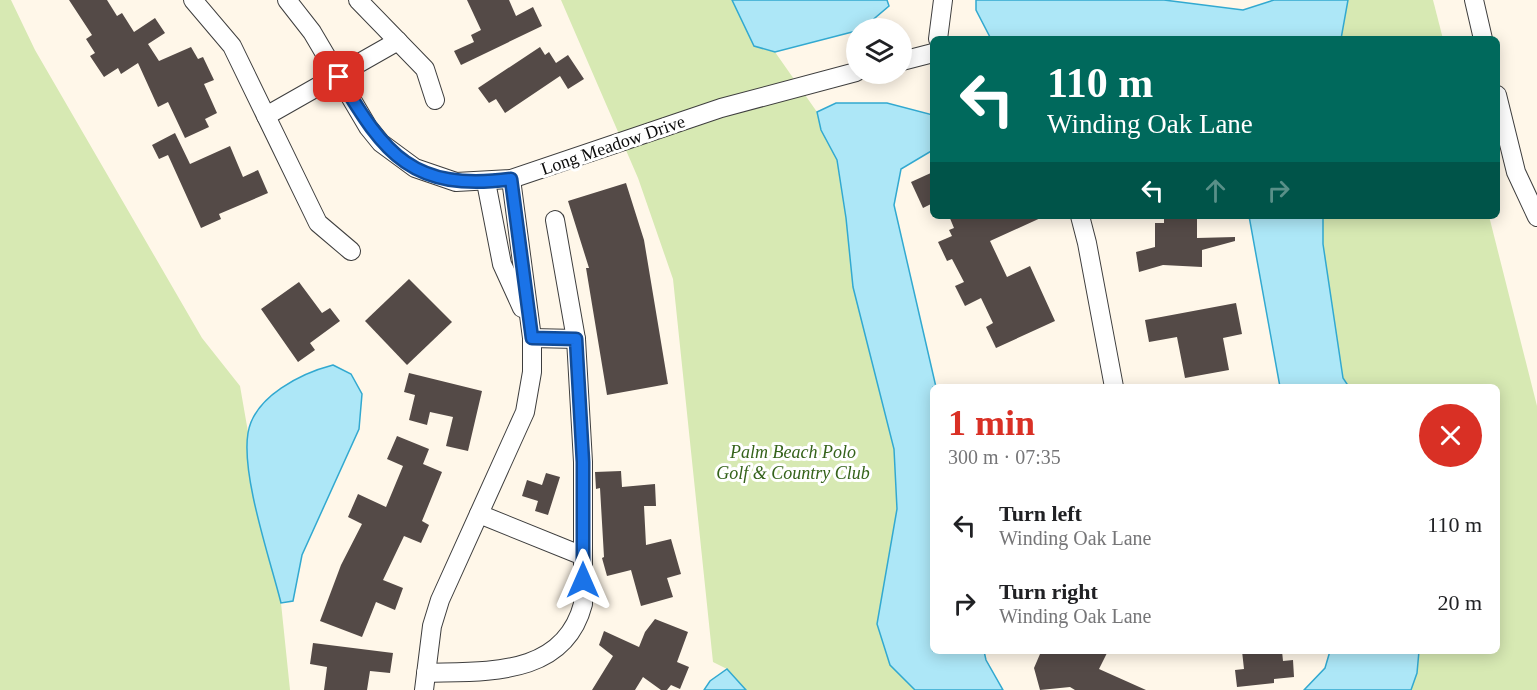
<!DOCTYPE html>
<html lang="en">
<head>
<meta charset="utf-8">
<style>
	body { margin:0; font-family:"Times New Roman",serif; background:#f6f6f6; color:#202124; height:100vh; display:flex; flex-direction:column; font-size:22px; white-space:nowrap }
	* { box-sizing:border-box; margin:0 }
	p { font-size:20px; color:#757577 }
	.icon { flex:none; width:33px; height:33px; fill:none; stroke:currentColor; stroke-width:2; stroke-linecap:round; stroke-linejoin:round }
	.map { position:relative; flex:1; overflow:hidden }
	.drawer { position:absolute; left:930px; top:384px; width:570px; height:270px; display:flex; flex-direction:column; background:#fff; border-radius:9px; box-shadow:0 3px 15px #0003 }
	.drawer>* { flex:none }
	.top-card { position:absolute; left:930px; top:36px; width:570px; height:183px; border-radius:9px; box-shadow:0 3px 15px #0003; background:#00695c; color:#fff; overflow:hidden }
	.buttons { position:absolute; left:846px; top:18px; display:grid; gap:12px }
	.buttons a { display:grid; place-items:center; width:66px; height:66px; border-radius:50%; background:#fff; box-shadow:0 3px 15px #0003; font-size:30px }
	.pin { position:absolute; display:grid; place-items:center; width:51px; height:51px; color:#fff; margin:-26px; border-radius:12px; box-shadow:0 3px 9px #0006 }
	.me { position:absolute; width:66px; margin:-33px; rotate:0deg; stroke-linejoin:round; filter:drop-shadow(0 0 4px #0008) }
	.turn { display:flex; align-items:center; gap:21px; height:126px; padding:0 18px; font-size:27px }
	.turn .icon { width:78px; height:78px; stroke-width:2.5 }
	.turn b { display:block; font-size:42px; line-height:51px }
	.lanes { display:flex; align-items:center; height:57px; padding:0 18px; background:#0003; justify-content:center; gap:30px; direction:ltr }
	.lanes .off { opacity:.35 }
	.round { display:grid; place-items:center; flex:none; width:63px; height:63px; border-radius:32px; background:#f6f6f6 }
	.overview { display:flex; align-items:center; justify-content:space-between; height:102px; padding:0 18px }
	h1 { font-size:36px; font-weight:700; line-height:45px; color:#d93025 }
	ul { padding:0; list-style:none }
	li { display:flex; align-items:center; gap:18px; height:78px; padding:0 18px }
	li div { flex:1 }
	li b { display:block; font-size:22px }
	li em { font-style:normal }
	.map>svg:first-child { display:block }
	.green { fill:#d7e9b3 }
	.water { fill:#ade7f7; stroke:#32a9d0; stroke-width:1.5 }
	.building { fill:#544a47 }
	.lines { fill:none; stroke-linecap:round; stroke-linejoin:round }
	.minor-casing { stroke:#3e3e3e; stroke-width:20 }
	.minor { stroke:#fff; stroke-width:18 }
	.route-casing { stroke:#114b97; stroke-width:15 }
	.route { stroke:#1a73e8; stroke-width:10 }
	.labels { text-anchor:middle; stroke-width:6; stroke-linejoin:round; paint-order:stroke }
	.street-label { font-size:18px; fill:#0b0b0b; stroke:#fff }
	.park-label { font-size:18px; font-style:italic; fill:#35631b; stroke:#fff }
</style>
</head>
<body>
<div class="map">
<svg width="1537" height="690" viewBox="0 0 1537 690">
	<rect width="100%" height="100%" fill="#fff7e9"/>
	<g class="green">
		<path d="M0 0H11L35 50 202 338 240 386 248 432 249 472 281 603 290 690H0Z"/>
		<path d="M561 0H732L754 46 775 52 817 112 821 130 837 160 846 218 853 287 894 449 897 509 877 624 890 665 915 690H746L727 669 713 662 673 279 638 178Z"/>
		<path d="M1348 0H1433L1443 39H1341Z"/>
		<path d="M1323 216H1489L1537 406V690H1411L1417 673 1419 651H1497V387H1349L1343 378 1323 244Z"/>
	</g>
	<g class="water">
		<path d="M732 0H887L889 6 863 28 856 31 775 52 754 46Z"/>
		<path d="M976 0H1164L1243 10 1274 0H1348L1341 39H991L976 10Z"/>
		<path d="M836 103H887L933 115V150L901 169 894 205 936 387H933V651H984L986 660 1003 690H915L890 665 877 624 897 509 894 449 853 287 846 218 837 160 821 130 817 112Z"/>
		<path d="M1249 216H1323V244L1343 378 1349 387H1280Z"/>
		<path d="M333 365 351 374 362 394 359 429 302 555 293 601 281 603C270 559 241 475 248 433 254 396 302 373 333 365Z"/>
		<path d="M1330 651H1419L1417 673 1411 690H1304L1325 668Z"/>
		<path d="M727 669 746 690H704L710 681Z"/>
	</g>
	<g class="building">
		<path d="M69 0H107L117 16 122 13 134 32 155 18 165 33 148 44 159 61 191 47 198 59 203 57 214 80 204 84 217 113 205 119 209 127 185 138 168 102 158 107 138 63 121 74 118 68 104 77 90 56 95 53 86 39 92 35Z"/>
		<path d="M467 0H509L516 16 533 7 542 26 461 65 454 51 474 42 471 35 481 30Z"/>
		<path d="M540 47 545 55 549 52 556 63 568 55 584 79 568 89 560 76 505 113 496 99 489 103 478 88Z"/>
		<path d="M175 133 190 164 230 146 243 177 258 170 268 193 219 214 221 219 201 228 168 155 159 159 152 145Z"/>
		<path d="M933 172V203L923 208 911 182Z"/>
		<path d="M626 183 644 240 668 384 607 395 586 268H589L568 201Z"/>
		<path d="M949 216H1045L990 241 1007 277 1030 266 1055 321 996 348 986 327 993 323 981 298 965 306 955 286 964 282 952 259 947 261 938 242 952 236 949 230 954 228Z"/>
		<path d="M1164 216H1197V238L1235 237V241L1202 250V267L1163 265 1139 272 1136 252 1155 247V223H1164Z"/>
		<path d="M409 279 452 322 407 365 365 321Z"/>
		<path d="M299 282 322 313 330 308 340 321 310 343 315 350 298 362 261 309Z"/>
		<path d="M1236 303 1242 334 1223 338 1229 370 1185 378 1177 337 1149 342 1145 320Z"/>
		<path d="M409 373 482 391 468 451 446 446 453 417 430 412 427 425 409 420 415 395 404 392Z"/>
		<path d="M397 436 429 449 423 464 442 472 422 521 429 525 421 543 404 536 383 580 403 588 395 610 376 602 362 637 320 621 341 565 362 524 348 517 358 494 386 507 403 466 387 459Z"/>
		<path d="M621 471 622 487 655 484 656 506H644L646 545 671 539 681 574 667 578 673 597 641 606 631 570 607 576 602 558 604 557 600 488 596 489 595 472Z"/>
		<path d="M546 473 560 477 548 515 535 511 538 501 522 496 527 480 542 485Z"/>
		<path d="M655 619 688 632 677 662 689 667 680 689 671 685 667 690H661L643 677 635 690H592L613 656 599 645 604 631 639 647 645 632Z"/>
		<path d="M313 643 393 653 390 673 370 671 367 690H324L327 667 310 664Z"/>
		<path d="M1051 651H1108L1099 669 1146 690H1075L1070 687 1040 690 1034 668 1040 654Z"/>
		<path d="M1242 651H1282L1283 661 1293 660 1294 677 1274 679V683L1237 687 1235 670 1244 669Z"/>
	</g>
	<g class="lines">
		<defs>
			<g id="minor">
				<path d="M193 0 232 46 318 223 351 251"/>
				<path d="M287 0 312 32 368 127 381 143 415 168 456 182 511 179 721 108 856 72"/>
				<path d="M358 0 425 69 435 100"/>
				<path d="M1474 0 1483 39"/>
				<path d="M938 39 943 0"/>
				<path d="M902 61 933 53"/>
				<path d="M1497 95 1516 172 1537 217"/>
				<path d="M266 116 398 41"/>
				<path d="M486 182 502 264 522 308"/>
				<path d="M1080 216 1087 243 1114 387"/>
				<path d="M532 338 576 339"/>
				<path d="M479 514 583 556"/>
				<path d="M426 673C487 671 564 677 583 604V462L576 339 555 220"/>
				<path d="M424 690 432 626 440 600 525 412 532 372V338L511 179"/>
			</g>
		</defs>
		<use href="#minor" class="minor-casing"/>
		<use href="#minor" class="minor"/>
	</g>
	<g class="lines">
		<defs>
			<path id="route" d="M339 77C385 155 413 192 511 179L532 338 576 339 583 462V580"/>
		</defs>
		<use href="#route" class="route-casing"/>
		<use href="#route" class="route"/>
	</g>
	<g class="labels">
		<g class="street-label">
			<text transform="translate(613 145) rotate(-19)" y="6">Long Meadow Drive</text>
		</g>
		<g class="park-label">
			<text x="793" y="458">Palm Beach Polo<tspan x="793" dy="21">Golf &amp; Country Club</tspan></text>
		</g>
	</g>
</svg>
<div class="buttons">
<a><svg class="icon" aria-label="layers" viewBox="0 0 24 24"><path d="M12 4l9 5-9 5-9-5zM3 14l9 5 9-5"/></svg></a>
</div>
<div class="pin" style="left:339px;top:77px;background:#d93025"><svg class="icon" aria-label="arrive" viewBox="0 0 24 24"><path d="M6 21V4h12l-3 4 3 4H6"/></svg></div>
<svg class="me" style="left:583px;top:580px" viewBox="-20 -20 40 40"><path d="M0-17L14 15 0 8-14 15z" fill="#1a73e8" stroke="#fff" stroke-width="4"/></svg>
<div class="top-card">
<div class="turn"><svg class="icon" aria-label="left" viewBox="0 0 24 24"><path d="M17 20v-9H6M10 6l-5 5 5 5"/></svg><div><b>110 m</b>Winding Oak Lane</div></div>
<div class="lanes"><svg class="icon" aria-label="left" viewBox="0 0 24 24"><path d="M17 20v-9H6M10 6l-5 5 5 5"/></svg><svg class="icon off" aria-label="ahead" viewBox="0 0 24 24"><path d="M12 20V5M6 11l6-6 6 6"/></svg><svg class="icon off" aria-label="right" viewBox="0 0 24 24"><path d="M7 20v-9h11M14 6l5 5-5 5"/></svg></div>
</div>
<section class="drawer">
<div class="overview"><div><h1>1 min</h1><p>300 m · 07:35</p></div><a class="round" style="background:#d93025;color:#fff"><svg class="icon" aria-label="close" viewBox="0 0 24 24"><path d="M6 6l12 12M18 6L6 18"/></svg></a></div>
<ul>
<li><svg class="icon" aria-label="left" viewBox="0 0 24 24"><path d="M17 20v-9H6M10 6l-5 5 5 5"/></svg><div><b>Turn left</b><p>Winding Oak Lane</p></div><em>110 m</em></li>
<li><svg class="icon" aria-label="right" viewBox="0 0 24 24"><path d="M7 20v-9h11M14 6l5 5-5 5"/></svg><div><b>Turn right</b><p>Winding Oak Lane</p></div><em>20 m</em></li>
</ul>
</section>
</div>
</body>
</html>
